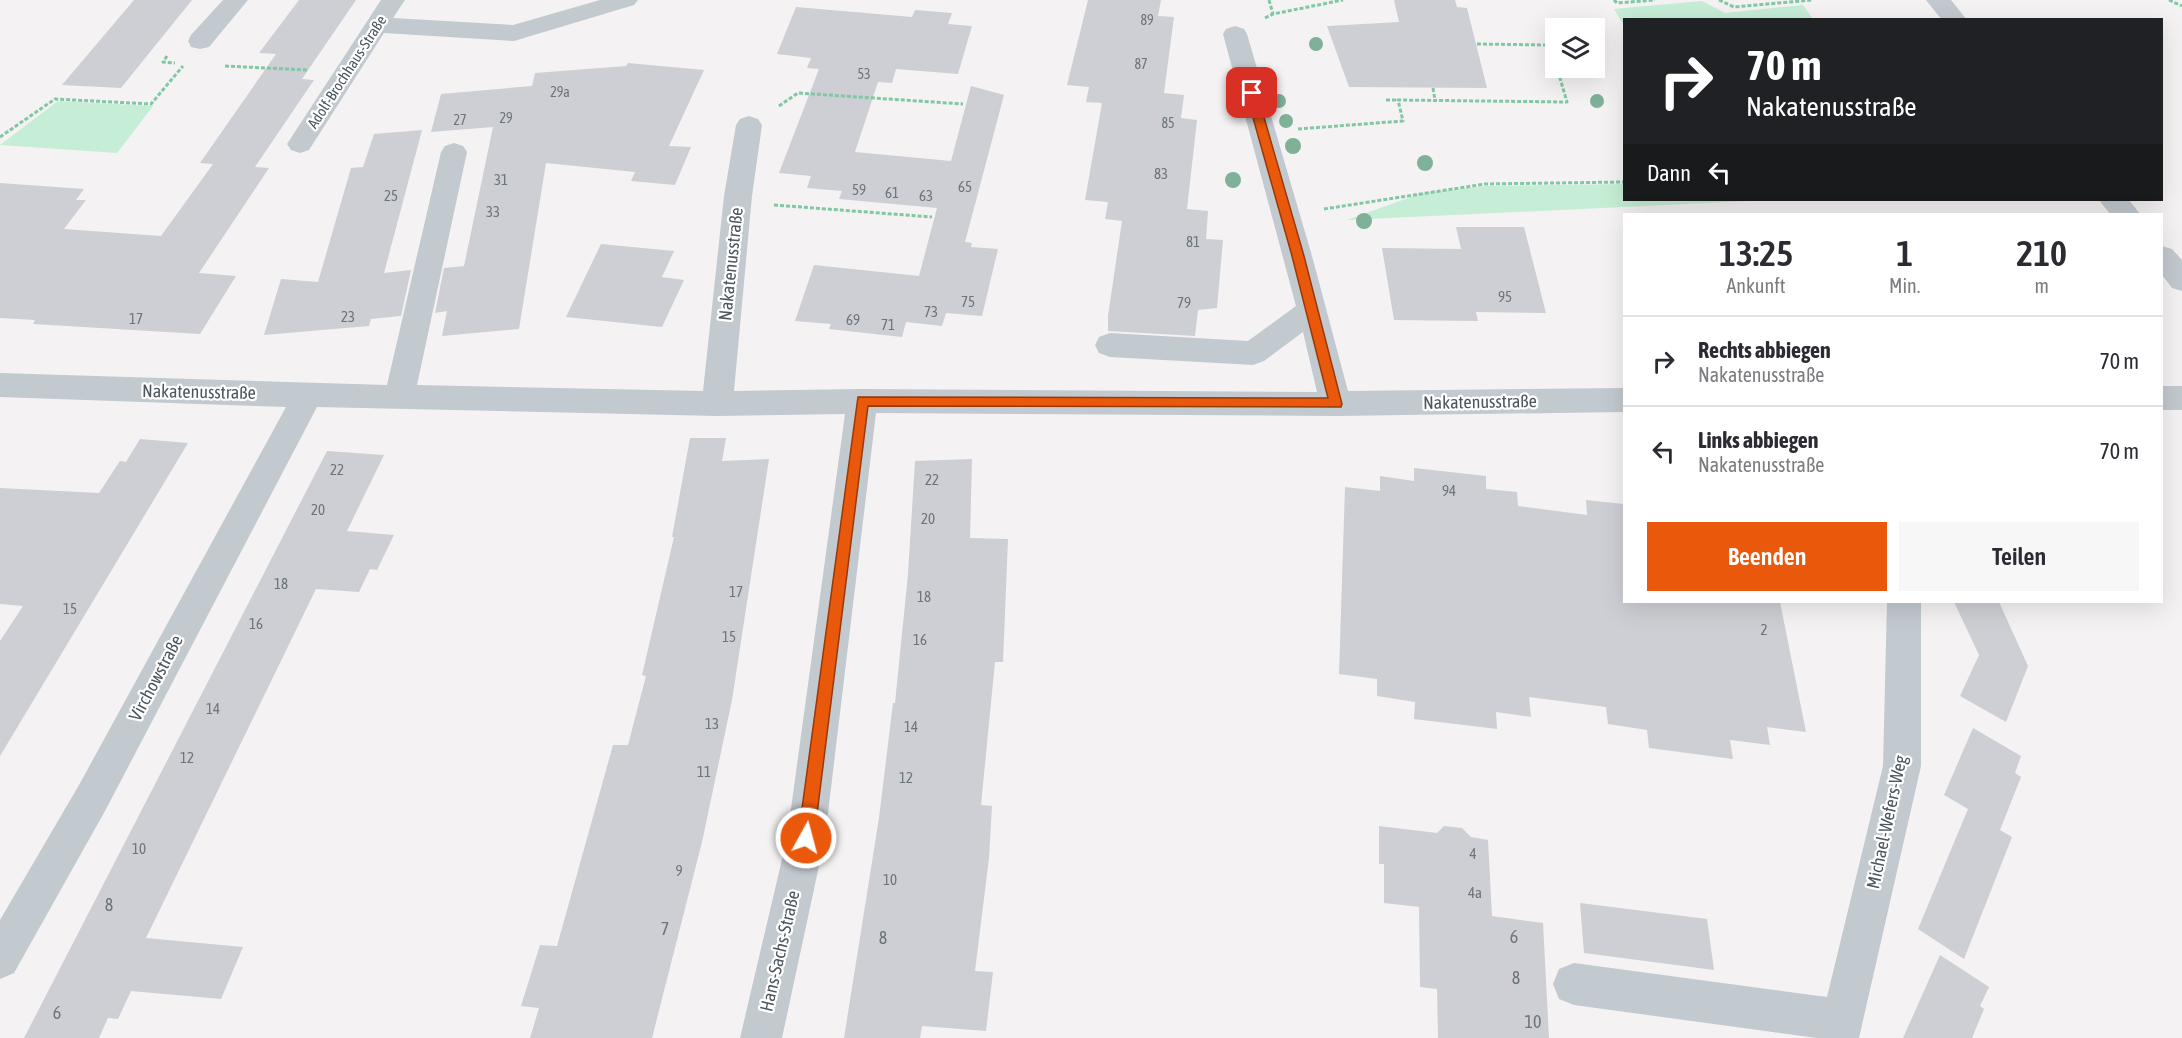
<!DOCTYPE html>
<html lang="de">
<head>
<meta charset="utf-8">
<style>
	body { margin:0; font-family:"Asap Condensed",sans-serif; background:#f7f7f7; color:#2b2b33; height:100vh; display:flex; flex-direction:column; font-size:22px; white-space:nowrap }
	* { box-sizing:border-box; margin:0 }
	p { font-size:20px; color:#7c7c81 }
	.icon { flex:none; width:33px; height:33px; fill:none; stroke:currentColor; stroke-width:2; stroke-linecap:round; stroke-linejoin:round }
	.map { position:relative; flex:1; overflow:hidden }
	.side { position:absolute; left:1623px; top:213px; width:540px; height:390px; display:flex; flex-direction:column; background:#fff; border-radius:0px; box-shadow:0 6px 24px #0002 }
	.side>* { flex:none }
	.banner { position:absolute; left:1623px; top:18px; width:540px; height:183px; border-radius:0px; box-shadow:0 6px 24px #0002; background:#202124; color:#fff; overflow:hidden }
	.controls { position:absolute; left:1545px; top:18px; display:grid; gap:12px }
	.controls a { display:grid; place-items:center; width:60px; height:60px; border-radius:0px; background:#fff; box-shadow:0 6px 24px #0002; font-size:30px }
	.pin { position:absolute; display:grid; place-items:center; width:51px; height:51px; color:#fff; margin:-26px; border-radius:12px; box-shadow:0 3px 9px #0006 }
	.me { position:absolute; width:66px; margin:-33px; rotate:7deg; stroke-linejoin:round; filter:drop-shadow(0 0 4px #0008) }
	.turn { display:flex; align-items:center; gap:21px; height:126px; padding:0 24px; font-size:27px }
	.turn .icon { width:78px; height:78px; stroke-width:2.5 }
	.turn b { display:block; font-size:42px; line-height:51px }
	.then { display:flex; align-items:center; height:57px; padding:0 24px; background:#0003; gap:12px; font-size:22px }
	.eta { display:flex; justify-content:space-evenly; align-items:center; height:102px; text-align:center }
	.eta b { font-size:36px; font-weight:600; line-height:42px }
	.primary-button { display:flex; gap:12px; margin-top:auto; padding:12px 24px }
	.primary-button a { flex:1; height:69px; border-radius:0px; background:#ea580c; color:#fff; font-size:24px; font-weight:600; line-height:69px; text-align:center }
	.primary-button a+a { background:#f7f7f7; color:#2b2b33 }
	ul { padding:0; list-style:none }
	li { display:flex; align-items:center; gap:18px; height:90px; padding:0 24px; border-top:2px solid #e1e1e2 }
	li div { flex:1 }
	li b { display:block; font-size:22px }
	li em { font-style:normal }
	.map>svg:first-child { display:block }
	.green { fill:#c6edd5 }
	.building { fill:#cdcfd4 }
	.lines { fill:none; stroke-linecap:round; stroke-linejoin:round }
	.path { stroke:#80c8a4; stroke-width:3; stroke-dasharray:4 2; stroke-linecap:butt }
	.minor { fill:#c2c9cf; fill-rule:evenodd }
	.tree { fill:#7fb198 }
	.route { fill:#ea580c; stroke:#983908; stroke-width:1.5 }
	.labels { text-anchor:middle; stroke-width:4.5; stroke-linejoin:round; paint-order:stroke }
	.far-number-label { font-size:14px; fill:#6c747c }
	.far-street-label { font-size:15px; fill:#4b565e; stroke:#fff }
	.number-label { font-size:15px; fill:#6c747c }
	.street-label { font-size:18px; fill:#4b565e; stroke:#fff }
	.near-number-label { font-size:18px; fill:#6c747c }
</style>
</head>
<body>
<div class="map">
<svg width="2182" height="1038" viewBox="0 0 2182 1038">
	<rect width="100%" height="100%" fill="#f4f2f3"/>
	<g class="green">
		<path d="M1702 1 1725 13 1803 5 1813 19 1624 20V26L1614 9Z"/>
		<path d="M58 101 153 106 117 153 0 145Z"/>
		<path d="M1624 184V200H1771L1347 220 1422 193 1486 186Z"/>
	</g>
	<g class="building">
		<path d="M134 0H192L121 88 62 85Z"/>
		<path d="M299 0H356L302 79 314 80 255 167 269 168 199 273 236 276 200 334 33 324 35 320 0 318V183L84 189 76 200H86L64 229 161 236 213 164 200 163 276 54 259 53Z"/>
		<path d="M1088 0H1161L1158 16 1174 17 1164 93 1184 95 1181 118 1197 120 1187 209 1208 211 1206 239 1223 240 1217 308 1198 310 1195 336 1108 331V316L1122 221 1105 219 1108 202 1085 200 1102 103 1086 102 1089 87 1067 85Z"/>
		<path d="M1394 0H1455L1457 7 1467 8 1487 88 1349 87 1327 26 1399 22Z"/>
		<path d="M796 7 912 17 915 10 952 13 948 24 972 26 958 74 896 69 892 83 878 82 855 152 951 161 971 86 1004 95 965 242 972 243 971 247 998 249 982 316 946 313 942 326 906 322 902 337 829 329 831 324 795 321 814 265 919 276 937 208 839 199 842 191 807 188 811 176 779 173 819 69 807 68 811 58 777 54Z"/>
		<path d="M628 63 704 70 669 146 691 147 675 185 631 181 635 172 546 163 519 329 442 336 447 311 435 313 444 268 464 266 493 127 431 132 441 94 532 86 535 73 626 66Z"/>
		<path d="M422 130 384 273 411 270 401 316 371 319 369 326 264 335 281 279 318 282 351 168 363 167 374 134Z"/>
		<path d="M1456 227H1524L1546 313 1476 312 1478 321 1394 320 1382 248 1461 249Z"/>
		<path d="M601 244 674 251 662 277 684 280 662 327 566 317Z"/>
		<path d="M690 438H726L722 461 769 459 732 700 702 842 652 1038H530L539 1008 521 1006 540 945 557 946 613 745H628L646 676 642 675 674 537H672Z"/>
		<path d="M140 439 188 443 0 756V641L23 606 0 604V488L99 493 120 461 126 462Z"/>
		<path d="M327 451 384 455 347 531 394 535 377 570 370 569 359 592 316 589 146 938 243 947 221 999 131 991 118 1019 108 1018 99 1038H24Z"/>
		<path d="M972 459 970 538 1008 539 1003 662H995L981 805 992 806 989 858 975 971 993 972 986 1031 922 1026 920 1038H844L879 818 893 703H895L908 574 915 461Z"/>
		<path d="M1414 468 1486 476V489L1517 492 1518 506 1587 515 1586 500 1624 504V602H1780L1806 732 1767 727 1770 745 1730 740 1733 759 1649 748 1647 730 1608 724 1606 707 1529 697 1531 717 1496 712 1497 729 1414 719 1415 702 1377 696V679L1339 674 1345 487 1380 491V476L1414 481Z"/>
		<path d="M1954 602H1999L2028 666 2006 722 1960 696 1979 655Z"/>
		<path d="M1973 728 2021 756 2015 773 2021 777 2000 830 2012 837 1964 959 1918 929 1968 809 1944 795Z"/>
		<path d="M1379 826 1437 833 1444 826 1462 828 1471 837 1488 840 1492 916 1543 923 1549 1038H1438L1437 989 1420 987 1419 907 1384 903V864H1379Z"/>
		<path d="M1580 903 1707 919 1714 970 1584 953Z"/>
		<path d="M1940 955 1989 987 1980 1006 1984 1009 1972 1038H1903Z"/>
	</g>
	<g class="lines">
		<g class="path">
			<path d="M1269 0 1273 14"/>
			<path d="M1614 0 1617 3 1655 0"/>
			<path d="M1719 0 1734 7 1812 0"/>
			<path d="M2169 0 2182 6"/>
			<path d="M1265 18 1273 14 1343 0"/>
			<path d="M1477 44 1550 45 1556 63"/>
			<path d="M167 56 163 62 175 63"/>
			<path d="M225 66 307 70"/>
			<path d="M1433 88 1435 100"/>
			<path d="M1386 100H1398"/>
			<path d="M779 106 798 93 963 104"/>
			<path d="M1298 129 1403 121 1398 100 1567 102 1557 68"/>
			<path d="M0 137 55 99 151 104 183 66"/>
			<path d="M774 205 932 217"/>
			<path d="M1324 209 1485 184 1624 182"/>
		</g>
		<g class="minor">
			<path d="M223 0H248L209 47 200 49 191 47 188 41 191 35Z"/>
			<path d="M381 0H405L393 18 513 25 600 0H638L634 5 514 41 384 33 309 150 300 153 291 150 287 144Z"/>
			<path d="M1926 0H1951L1967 20H1942Z"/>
			<path d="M1235 26 1244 29 1247 34 1312 256 1348 391 1624 388V412L1336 416 876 413 825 838 782 1038H740L787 838 845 414 717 416 317 407 105 811 14 973 0 979V920L79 785 286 407 0 397V373L387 385 441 152 445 146 454 143 463 146 467 152 417 385 703 391 724 196 736 125 740 119 749 116 758 119 762 125 752 196 734 391 862 389 1317 392 1303 332 1264 361 1253 365 1110 357 1099 353 1095 345 1099 337 1110 333 1248 341 1296 306 1223 34 1226 29Z"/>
			<path d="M2099 200H2129L2140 214H2110Z"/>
			<path d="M2162 246 2172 249 2182 260V291L2172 288 2162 275Z"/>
			<rect x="2162" y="386" width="20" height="24"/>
			<path d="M1887 602H1921V766L1859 1038H1817L1574 1005 1559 999 1553 984 1559 969 1574 963 1827 997 1883 766Z"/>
		</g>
	</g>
	<g class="tree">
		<circle cx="1316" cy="44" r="7"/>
		<circle cx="1279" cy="101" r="7"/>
		<circle cx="1597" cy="101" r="7"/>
		<circle cx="1286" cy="121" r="7"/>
		<circle cx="1293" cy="146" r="8"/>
		<circle cx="1425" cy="163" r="8"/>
		<circle cx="1233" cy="180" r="8"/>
		<circle cx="1364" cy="221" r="8"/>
	</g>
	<path class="route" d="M1252 90 1257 93 1304 256 1342 404 1341 407 868 406 814 838 812 844 806 846 800 844 798 838 858 397 1328 398 1292 256 1246 93Z"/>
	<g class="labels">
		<g class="far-number-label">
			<text x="1147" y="25">89</text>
			<text x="1141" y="69">87</text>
			<text x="864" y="79">53</text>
			<text x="560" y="97">29a</text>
			<text x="506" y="123">29</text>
			<text x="460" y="125">27</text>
			<text x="1168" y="128">85</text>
		</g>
		<g class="far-street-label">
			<text transform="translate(347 72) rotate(-57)" y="5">Adolf-Brochhaus-Straße</text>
		</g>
		<g class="number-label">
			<text x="1161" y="179">83</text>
			<text x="501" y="185">31</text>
			<text x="965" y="192">65</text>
			<text x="859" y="195">59</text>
			<text x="892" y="198">61</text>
			<text x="391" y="201">25</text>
			<text x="926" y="201">63</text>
			<text x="493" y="217">33</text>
			<text x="1193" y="247">81</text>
			<text x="1505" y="302">95</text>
			<text x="968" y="307">75</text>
			<text x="1184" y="308">79</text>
			<text x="931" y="317">73</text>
			<text x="348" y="322">23</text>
			<text x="136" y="324">17</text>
			<text x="853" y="325">69</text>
			<text x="888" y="330">71</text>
			<text x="337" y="475">22</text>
			<text x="932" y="485">22</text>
			<text x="1449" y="496">94</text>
			<text x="318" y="515">20</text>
			<text x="928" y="524">20</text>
			<text x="281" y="589">18</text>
			<text x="736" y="597">17</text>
			<text x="924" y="602">18</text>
			<text x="70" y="614">15</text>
			<text x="256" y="629">16</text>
			<text x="1764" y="635">2</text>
			<text x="729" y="642">15</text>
			<text x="920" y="645">16</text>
			<text x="213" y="714">14</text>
			<text x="712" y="729">13</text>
			<text x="911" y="732">14</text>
			<text x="187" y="763">12</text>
			<text x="704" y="777">11</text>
			<text x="906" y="783">12</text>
			<text x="139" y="854">10</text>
			<text x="1473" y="859">4</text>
			<text x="679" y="876">9</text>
			<text x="890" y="885">10</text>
			<text x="1475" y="898">4a</text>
		</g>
		<g class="street-label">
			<text transform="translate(731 264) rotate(-84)" y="6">Nakatenusstraße</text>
			<text transform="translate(199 392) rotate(1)" y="6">Nakatenusstraße</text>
			<text transform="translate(1480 402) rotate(-1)" y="6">Nakatenusstraße</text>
			<text transform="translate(156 678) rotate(-62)" y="6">Virchowstraße</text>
			<text transform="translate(1887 822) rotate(-78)" y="6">Michael-Wefers-Weg</text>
			<text transform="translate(780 951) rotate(-77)" y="6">Hans-Sachs-Straße</text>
		</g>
		<g class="near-number-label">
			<text x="109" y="911">8</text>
			<text x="665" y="935">7</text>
			<text x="1514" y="943">6</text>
			<text x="883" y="944">8</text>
			<text x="1516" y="984">8</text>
			<text x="57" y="1019">6</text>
			<text x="1533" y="1028">10</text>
		</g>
	</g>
</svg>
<div class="controls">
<a><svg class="icon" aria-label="layers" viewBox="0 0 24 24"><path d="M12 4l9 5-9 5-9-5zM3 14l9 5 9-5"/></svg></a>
</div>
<div class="pin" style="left:1252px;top:93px;background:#d93025"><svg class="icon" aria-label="arrive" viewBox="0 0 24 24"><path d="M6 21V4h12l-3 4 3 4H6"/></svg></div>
<svg class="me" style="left:806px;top:838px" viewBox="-20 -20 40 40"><circle r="17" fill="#ea580c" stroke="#fff" stroke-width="3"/><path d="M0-11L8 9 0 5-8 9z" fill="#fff"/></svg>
<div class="banner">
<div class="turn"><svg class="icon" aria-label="right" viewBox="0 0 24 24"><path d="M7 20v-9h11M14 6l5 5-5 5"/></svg><div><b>70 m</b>Nakatenusstraße</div></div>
<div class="then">Dann<svg class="icon" aria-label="left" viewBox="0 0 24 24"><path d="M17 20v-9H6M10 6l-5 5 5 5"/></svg></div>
</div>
<section class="side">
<div class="eta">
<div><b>13:25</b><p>Ankunft</p></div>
<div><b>1</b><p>Min.</p></div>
<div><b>210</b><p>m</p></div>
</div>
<ul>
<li><svg class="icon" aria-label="right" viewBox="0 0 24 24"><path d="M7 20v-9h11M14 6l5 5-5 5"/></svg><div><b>Rechts abbiegen</b><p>Nakatenusstraße</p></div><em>70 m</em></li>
<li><svg class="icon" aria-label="left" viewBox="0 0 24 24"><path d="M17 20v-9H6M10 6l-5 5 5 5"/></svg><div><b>Links abbiegen</b><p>Nakatenusstraße</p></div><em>70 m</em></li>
</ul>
<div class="primary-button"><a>Beenden</a><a>Teilen</a></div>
</section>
</div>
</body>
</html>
